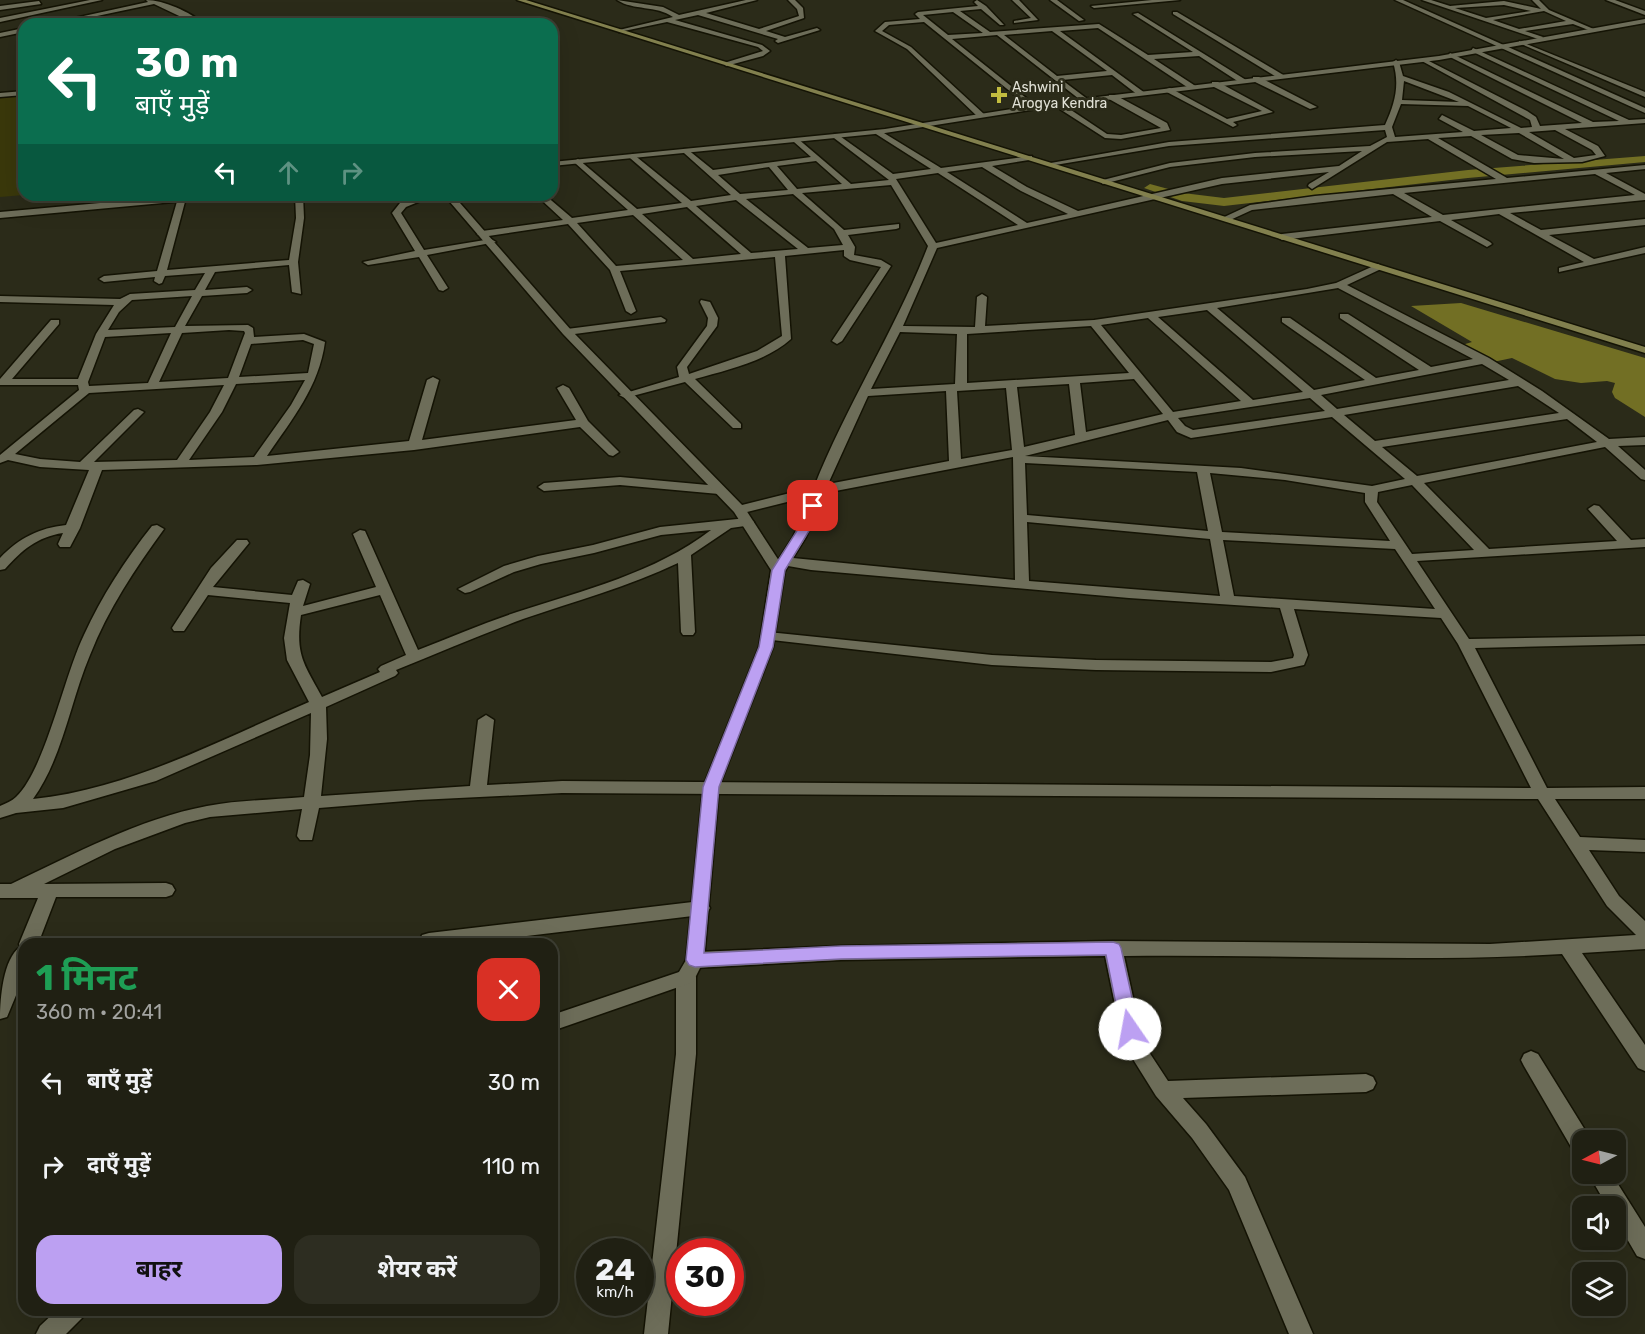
<!DOCTYPE html>
<html lang="hi">
<head>
<meta charset="utf-8">
<style>
	body { margin:0; font-family:Rubik,"Noto Sans Devanagari",sans-serif; background:#2d2d21; color:#f1f3f6; height:100vh; display:flex; flex-direction:column; font-size:22px; white-space:nowrap }
	* { box-sizing:border-box; margin:0 }
	p { font-size:20px; color:#a2a3a0 }
	.icon { flex:none; width:33px; height:33px; fill:none; stroke:currentColor; stroke-width:2; stroke-linecap:round; stroke-linejoin:round }
	.map { position:relative; flex:1; overflow:hidden }
	.side { position:absolute; left:18px; top:938px; width:540px; height:378px; display:flex; flex-direction:column; background:#202013; border-radius:18px; box-shadow:0 6px 24px #0002,0 0 0 2px #3d3e33 }
	.side>* { flex:none }
	.top-card { position:absolute; left:18px; top:18px; width:540px; height:183px; border-radius:18px; box-shadow:0 6px 24px #0002,0 0 0 2px #3d3e33; background:#0b6e4f; color:#fff; overflow:hidden }
	.needle { width:39px; rotate:263deg }
	.tools { position:absolute; left:1572px; top:1130px; display:grid; gap:12px }
	.tools a { display:grid; place-items:center; width:54px; height:54px; border-radius:12px; background:#202013; box-shadow:0 6px 24px #0002,0 0 0 2px #3d3e33; font-size:30px }
	.speed { position:absolute; left:576px; top:1238px; display:flex; gap:12px; font-size:30px; font-weight:700; text-align:center }
	.speed>* { display:grid; place-content:center; width:78px; height:78px; border-radius:50%; background:#202013; box-shadow:0 6px 24px #0002,0 0 0 2px #3d3e33; line-height:1 }
	.speed small { font-size:15px; font-weight:400 }
	.speed .limit { border:9px solid #d22; background:#fff; color:#111 }
	.pin { position:absolute; display:grid; place-items:center; width:51px; height:51px; color:#fff; margin:-26px; border-radius:12px; box-shadow:0 3px 9px #0006 }
	.me { position:absolute; width:66px; margin:-33px; rotate:348deg; stroke-linejoin:round; filter:drop-shadow(0 0 4px #0008) }
	.turn { display:flex; align-items:center; gap:21px; height:126px; padding:0 18px; font-size:27px }
	.turn .icon { width:78px; height:78px; stroke-width:2.5 }
	.turn b { display:block; font-size:42px; line-height:51px }
	.lanes { display:flex; align-items:center; height:57px; padding:0 18px; background:#0003; justify-content:center; gap:30px; direction:ltr }
	.lanes .off { opacity:.35 }
	.round { display:grid; place-items:center; flex:none; width:63px; height:63px; border-radius:18px; background:#2d2d21 }
	.headline { display:flex; align-items:center; justify-content:space-between; height:102px; padding:0 18px }
	h1 { font-size:36px; font-weight:700; line-height:45px; color:#1e9e55 }
	.button { display:flex; gap:12px; margin-top:auto; padding:12px 18px }
	.button a { flex:1; height:69px; border-radius:18px; background:#bca0f2; color:#111; font-size:24px; font-weight:700; line-height:69px; text-align:center }
	.button a+a { background:#2d2d21; color:#f1f3f6 }
	ul { padding:0; list-style:none }
	li { display:flex; align-items:center; gap:18px; height:84px; padding:0 18px }
	li div { flex:1 }
	li b { display:block; font-size:22px }
	li em { font-style:normal }
	.map>svg:first-child { display:block }
	.green { fill:#3a380b }
	.water { fill:#726f24 }
	.lines { fill:none; stroke-linecap:round; stroke-linejoin:round }
	.canal { fill:#726f24; fill-rule:evenodd }
	.minor-casing { stroke:#141304; stroke-width:3 }
	.tertiary-casing { stroke:#141304; stroke-width:3 }
	.secondary-casing { stroke:#141304; stroke-width:3 }
	.minor { fill:#6d6d59; fill-rule:evenodd }
	.tertiary { fill:#6d6d59; fill-rule:evenodd }
	.secondary { fill:#82804e; fill-rule:evenodd }
	.route { fill:#bca0f2; stroke:#7a689d; stroke-width:1.5 }
	.poi-dot { fill:#c3bd3f; stroke:#2b2b19; stroke-width:2 }
	.labels { text-anchor:middle; stroke-width:6; stroke-linejoin:round; paint-order:stroke }
	.far-poi-label { font-size:14px; fill:#e1e1d6; stroke:#2b2b19; text-anchor:start }
</style>
</head>
<body>
<div class="map">
<svg width="1645" height="1334" viewBox="0 0 1645 1334">
	<rect width="100%" height="100%" fill="#2b2b19"/>
	<path class="green" d="M24 96V195L0 197V98Z"/>
	<path class="water" d="M1461 303 1645 358V417L1615 398 1612 392 1615 383 1607 381 1581 383 1555 379 1512 358 1493 362 1462 345 1472 342 1411 306Z"/>
	<g class="lines">
		<path class="canal" d="M1645 156V162L1468 178 1224 206 1182 201 1144 188 1150 184 1183 193 1224 198 1468 170Z"/>
		<defs>
			<g id="minor">
				<path d="M90 0H102L0 22V18Z"/>
				<path d="M146 0C164 0 190 12 204 24H196L154 4 59 24H47L148 2Z"/>
				<path d="M617 0 663 7 679 15 746 0H757L706 13 759 29 799 16 797 9 788 0H795L803 8 804 18 766 31 785 37 817 28 820 30 778 43 775 41 778 39 698 15 675 20 762 45 770 51 763 56 726 66 724 63 763 51 758 47 667 22 619 32V30L673 17C656 5 634 11 617 0Z"/>
				<path d="M977 0 986 6 1004 25H1000L981 9 960 11 990 32 1099 24 1148 55 1193 52 1133 14 1138 13 1246 80 1239 82 1199 56 1154 59 1197 87 1190 89 1098 28 1060 31 1145 93 1138 95 1112 75 1062 80 1086 98 1083 102 997 35 952 39 1035 105 1032 109 924 22 889 25 882 31 911 47 985 115 978 117 907 49 875 31 885 22 920 19 915 14 918 12 978 6 974 2ZM953 12 983 33 948 35 923 15ZM1052 31 1107 71 1057 76 1004 35Z"/>
				<path d="M1012 0H1019L1038 20 1014 23V21L1031 18Z"/>
				<path d="M1050 0H1057L1084 20 1079 21Z"/>
				<path d="M1152 0H1180L1094 8 1091 6Z"/>
				<path d="M1395 0H1403L1645 108V113Z"/>
				<path d="M1422 0H1431L1450 6 1504 1 1541 9 1532 0H1539L1549 10 1596 30 1591 31 1573 24 1525 31 1543 37 1541 40ZM1504 5 1531 11 1486 18 1455 8ZM1544 11 1566 21 1519 29 1493 20Z"/>
				<path d="M1606 0H1615L1645 11V15Z"/>
				<path d="M39 1 41 4 0 10V6Z"/>
				<path d="M1173 12H1177L1285 76 1278 78 1173 14Z"/>
				<path d="M24 28V32L0 37V33Z"/>
				<path d="M1519 41 1645 92V97L1519 43Z"/>
				<path d="M1473 48 1629 120 1645 119V123L1565 129 1598 146 1605 156 1582 162 1534 163 1512 159 1471 136 1438 138 1507 178 1645 165V169L1606 173 1645 194V200L1510 213 1541 230 1645 219V225L1549 235 1594 259 1645 247V253L1559 272V268L1584 262 1499 214 1451 220 1490 242 1492 244 1487 247 1440 221 1282 240 1277 237 1282 234 1432 217 1393 194 1252 210 1228 221 1220 219 1250 205 1315 196 1496 179 1428 139 1387 142 1312 189 1308 186 1309 184 1329 172 1222 184 937 248 903 326 975 327 977 297 982 294 987 297 985 326 1094 320 1307 289 1336 283 1378 264 1383 267 1381 269 1347 285 1489 358 1542 391 1609 439 1645 437V445L1618 446 1645 470V480L1641 479 1605 447 1424 483 1489 549 1617 541 1588 509 1594 505 1599 506 1631 540 1645 539V547L1417 561 1469 639 1645 636V644L1475 648 1547 788 1645 787V799H1555L1580 837 1645 840V852L1589 850 1619 896 1645 921V949L1582 953 1645 1045V1071L1638 1068 1562 954C1417 963 1270 954 1124 956L1140 1029 1149 1052 1168 1081 1366 1074 1373 1077 1376 1083 1373 1089 1366 1092 1183 1098 1206 1124 1245 1177 1313 1334H1289L1229 1190 1192 1138 1156 1096 1131 1056 1120 1029 1105 956 841 960 695 968 688 965 686 960 688 955 695 952 841 946 1113 941 1490 944 1636 935 1607 906 1538 799 562 793 418 800 319 808 312 840H300L297 836 302 809 210 817 185 823 115 849 44 884 166 883 172 885 175 890 172 895 166 897H56L38 944H24V976L7 1017 0 1019C0 999 3 959 20 947L19 944 38 898H0V884H11C75 854 138 819 207 806 239 800 272 800 304 797L310 755 311 713 156 781 63 808 16 813 0 818V806C6 803 12 801 16 797 45 770 64 676 84 635 102 596 125 560 152 526L157 525 164 529C135 569 108 609 90 655 70 702 63 757 33 799 130 789 220 740 309 702L287 660 284 638 290 603 208 595 184 631H174L172 628 211 568 237 540H247L249 543 213 587 292 595 298 581 303 580 310 584 303 606 376 587 353 534 360 530 365 531 418 650C451 637 484 623 517 612 584 590 655 573 711 530L661 535 594 553 541 564 514 572 470 592 465 593 458 589 504 566 538 556 593 545 660 527 747 518 754 522 752 525 731 528 691 555 695 632 693 635H683L681 632 678 563C628 587 575 601 523 619 480 635 438 653 396 670L398 673 395 676 326 707 327 739 321 796 470 786 478 720 486 715 494 720 487 785 562 781 1531 788 1458 644 1441 618 1294 609 1308 655 1304 665 1271 672 1096 670 992 665 763 639 761 636 768 632 992 655 1096 660 1271 662 1293 658 1294 655 1280 608 1129 598 811 570 788 566 785 571H775L773 568 793 537 811 496 739 514 733 510 734 507 814 487C847 404 896 329 928 246L891 185 802 193 844 230 899 224V228L896 229 848 235 855 247 854 255 881 260 891 266 842 341 837 344 832 341 881 267 850 260 844 256V250L785 256 791 339C765 362 727 370 695 379L741 424V428H733L685 382 625 398 619 395 679 377 677 367 707 326 708 318 700 302 701 300 710 302 718 318 717 326 687 367 689 374 757 351 782 336 775 257 620 271 636 311 631 314 626 311 610 270 568 224 482 237 477 234 482 231 563 220 536 195H545L572 218 628 210 575 163 574 161 578 159 637 209 682 203 630 158 629 156 633 154 691 201 731 195 684 153V149H687L713 170 811 157 794 142 793 140 797 138 851 184 889 180 834 138V134H837L893 174 931 169 876 134V130H879L941 168 1032 156V160H1029L992 166 1027 187 1078 211 1222 178 1339 166 1362 151 1255 157 1170 167 1103 184 1099 181 1170 163 1255 153 1370 146 1387 137 1385 130 1169 146 1049 166 1045 164 1169 142 1385 125C1395 103 1400 85 1393 62L1396 60 1399 62 1403 76 1449 92 1521 128 1532 127 1530 120 1420 60 1425 59 1527 111 1536 117 1540 126 1582 123 1448 56 1450 53 1593 122 1619 121 1471 51ZM1404 81 1459 102 1402 100ZM1401 104 1468 106 1511 128 1474 131 1442 115 1439 119 1463 132 1395 137 1392 127ZM1555 130 1592 150 1596 155 1574 158 1529 132ZM1519 133 1564 159 1518 155 1481 135ZM816 161 842 184 797 189 777 166ZM769 167 788 190 740 194 718 175ZM982 167 1021 191 1068 214 1027 223 947 172ZM938 173 1018 225 936 243 896 179ZM1595 174 1635 195 1443 215 1404 193ZM793 194 834 229 843 245 808 248 746 199ZM736 200 798 249 751 253 696 206ZM687 207 741 254 693 259 642 214ZM633 215 683 260 616 266 577 223ZM1338 288 1473 359 1431 367 1348 314H1340V318L1419 370 1376 378 1290 318H1282V322L1365 380 1314 390 1217 308ZM1207 310 1303 392 1253 400 1158 317ZM1148 318 1241 401 1173 412 1101 325ZM1091 326 1129 373 967 383V334ZM900 332 957 334 955 384 871 389ZM1482 364 1509 380 1337 409 1321 395ZM1134 379 1163 414 1086 432 1080 383ZM1069 384 1075 435 1024 447 1017 387ZM1518 386 1559 413 1375 441 1344 415ZM1006 388 1012 450 961 459 957 391ZM946 391 949 461 828 484 868 396ZM1310 398 1325 411 1193 430 1185 426 1178 418ZM1332 417 1405 479 1372 486 1241 468 1025 456 1168 420 1177 432 1191 438ZM1567 419 1597 442 1417 476 1382 447ZM1013 457 1015 580 793 558 806 537 825 493ZM1025 463 1197 472 1208 531 1027 515ZM1210 473 1285 480 1365 493V502L1390 541 1222 532ZM1412 485 1474 550 1412 554 1377 502 1378 492ZM1027 522 1210 539 1220 596 1029 581ZM1223 540 1395 549 1435 609 1234 596ZM380 595 406 655 381 666 378 669 380 672 322 697C304 664 295 655 301 615Z"/>
				<path d="M1253 77H1259L1317 107 1310 109 1253 81Z"/>
				<path d="M1212 82H1218L1273 112 1233 122 1237 125 1233 127 1163 90 1170 88 1227 119 1262 111 1212 86Z"/>
				<path d="M24 91V95L0 97V93Z"/>
				<path d="M1109 95H1115L1167 123 1170 130 1121 139 1105 138 1052 104 1059 102 1107 134 1121 135 1161 128 1109 99Z"/>
				<path d="M182 195 186 198 167 270 289 260 296 218 295 195H303L304 218 298 262 301 294 292 292 289 265 215 272 205 290 247 287 252 290 247 293 202 296 185 326 248 325 253 328 254 337 304 334 325 342C319 387 292 419 267 456L409 441 427 380 433 377 439 380 422 440 576 420 557 388 563 385 569 388 588 421 619 452 613 456 609 455 580 427 414 450 257 465 102 470 80 528 70 547H60L58 544 63 533C37 537 22 550 5 569L0 570V558C19 538 39 528 66 525L89 470 40 467 8 460 0 463V455L79 390 78 385H0V379L51 320H59V324L12 379H78L96 334 114 305 0 302V296L120 299 130 294 195 290 205 273 165 276 162 283 159 284 154 281 155 277 104 282 99 279 104 276 157 271 178 198ZM192 296 175 327 108 330 119 312 132 300ZM229 330 244 331 245 333 228 378 159 382 182 333ZM171 333 148 383 89 386 88 382 105 337ZM303 340 314 344 308 373 239 377 251 344ZM305 380 291 405 254 457 189 460 222 412 236 384ZM224 385 210 412 177 460 94 462 144 412 138 409 134 410 80 462 40 459 15 454 89 393Z"/>
				<path d="M423 195H435L406 207 401 213 424 250 491 239 496 242 427 255 448 288 443 291 439 290 419 257 368 265 363 262 415 251 392 213 400 203Z"/>
				<path d="M661 317 666 320 665 322 567 335 562 332 567 329Z"/>
				<path d="M620 477 719 486 725 490 719 494 620 485 544 491 538 487 544 483Z"/>
				<path d="M701 901 707 903 710 908 707 913 701 915 461 944H422L420 940 422 935 429 933Z"/>
				<path d="M686 969 693 972 696 977V1054L668 1334H644L676 1054V977L679 972Z"/>
				<path d="M1531 1051 1538 1054 1590 1138V1140H1582V1154L1574 1152 1524 1066 1521 1060 1524 1054Z"/>
				<path d="M1588 1173H1611L1645 1227V1259L1637 1256 1616 1220V1206H1607Z"/>
			</g>
			<g id="tertiary">
				<path d="M1645 19V23L1439 60 1056 106 885 133 552 166V162L885 129 1056 102 1439 56Z"/>
				<path d="M189 195H221L217 198 0 218V212Z"/>
				<path d="M444 195H453L571 330 744 507 785 570 773 647 719 787 704 960 693 982 552 1031V1015L679 972 686 960 703 787 759 647 771 570 734 512 563 334Z"/>
				<path d="M57 1310H86L82 1318 66 1334H36L40 1326Z"/>
			</g>
			<path id="secondary" d="M517 0H526L1645 347V353Z"/>
		</defs>
		<use href="#minor" class="minor-casing"/>
		<use href="#tertiary" class="tertiary-casing"/>
		<use href="#secondary" class="secondary-casing"/>
		<use href="#minor" class="minor"/>
		<use href="#tertiary" class="tertiary"/>
		<use href="#secondary" class="secondary"/>
	</g>
	<path class="route" d="M809 504 819 506 812 526 785 570 773 647 719 787 704 953 841 946 1113 942 1119 944 1121 948 1139 1029 1136 1035 1130 1037 1123 1035 1121 1029 1106 955 841 959 695 967 689 965 686 960 703 787 759 647 772 570 800 526Z"/>
	<path class="poi-dot" d="M996 86h6v6h6v6h-6v6h-6v-6h-6v-6h6z"/>
	<g class="labels">
		<g class="far-poi-label">
			<text x="1012" y="92">Ashwini<tspan x="1012" dy="16">Arogya Kendra</tspan></text>
		</g>
	</g>
</svg>
<div class="tools">
<a><svg class="needle" viewBox="-14 -14 28 28"><path d="M0-13l5 13h-10z" fill="#e53935"/><path d="M0 13l5-13h-10z" fill="#a2a3a0"/></svg></a>
<a><svg class="icon" aria-label="sound" viewBox="0 0 24 24"><path d="M4 9h4l5-4v14l-5-4H4zM17 9q2 3 0 6"/></svg></a>
<a><svg class="icon" aria-label="layers" viewBox="0 0 24 24"><path d="M12 4l9 5-9 5-9-5zM3 14l9 5 9-5"/></svg></a>
</div>
<div class="speed"><div>24<small>km/h</small></div><div class="limit">30</div></div>
<div class="pin" style="left:813px;top:506px;background:#d93025"><svg class="icon" aria-label="arrive" viewBox="0 0 24 24"><path d="M6 21V4h12l-3 4 3 4H6"/></svg></div>
<svg class="me" style="left:1130px;top:1029px" viewBox="-20 -20 40 40"><circle r="19" fill="#fff"/><path d="M0-13L10 11 0 6-10 11z" fill="#bca0f2"/></svg>
<div class="top-card">
<div class="turn"><svg class="icon" aria-label="left" viewBox="0 0 24 24"><path d="M17 20v-9H6M10 6l-5 5 5 5"/></svg><div><b>30 m</b>बाएँ मुड़ें</div></div>
<div class="lanes"><svg class="icon" aria-label="left" viewBox="0 0 24 24"><path d="M17 20v-9H6M10 6l-5 5 5 5"/></svg><svg class="icon off" aria-label="ahead" viewBox="0 0 24 24"><path d="M12 20V5M6 11l6-6 6 6"/></svg><svg class="icon off" aria-label="right" viewBox="0 0 24 24"><path d="M7 20v-9h11M14 6l5 5-5 5"/></svg></div>
</div>
<section class="side">
<div class="headline"><div><h1>1 मिनट</h1><p>360 m · 20:41</p></div><a class="round" style="background:#d93025;color:#fff"><svg class="icon" aria-label="close" viewBox="0 0 24 24"><path d="M6 6l12 12M18 6L6 18"/></svg></a></div>
<ul>
<li><svg class="icon" aria-label="left" viewBox="0 0 24 24"><path d="M17 20v-9H6M10 6l-5 5 5 5"/></svg><div><b>बाएँ मुड़ें</b></div><em>30 m</em></li>
<li><svg class="icon" aria-label="right" viewBox="0 0 24 24"><path d="M7 20v-9h11M14 6l5 5-5 5"/></svg><div><b>दाएँ मुड़ें</b></div><em>110 m</em></li>
</ul>
<div class="button"><a>बाहर</a><a>शेयर करें</a></div>
</section>
</div>
</body>
</html>
